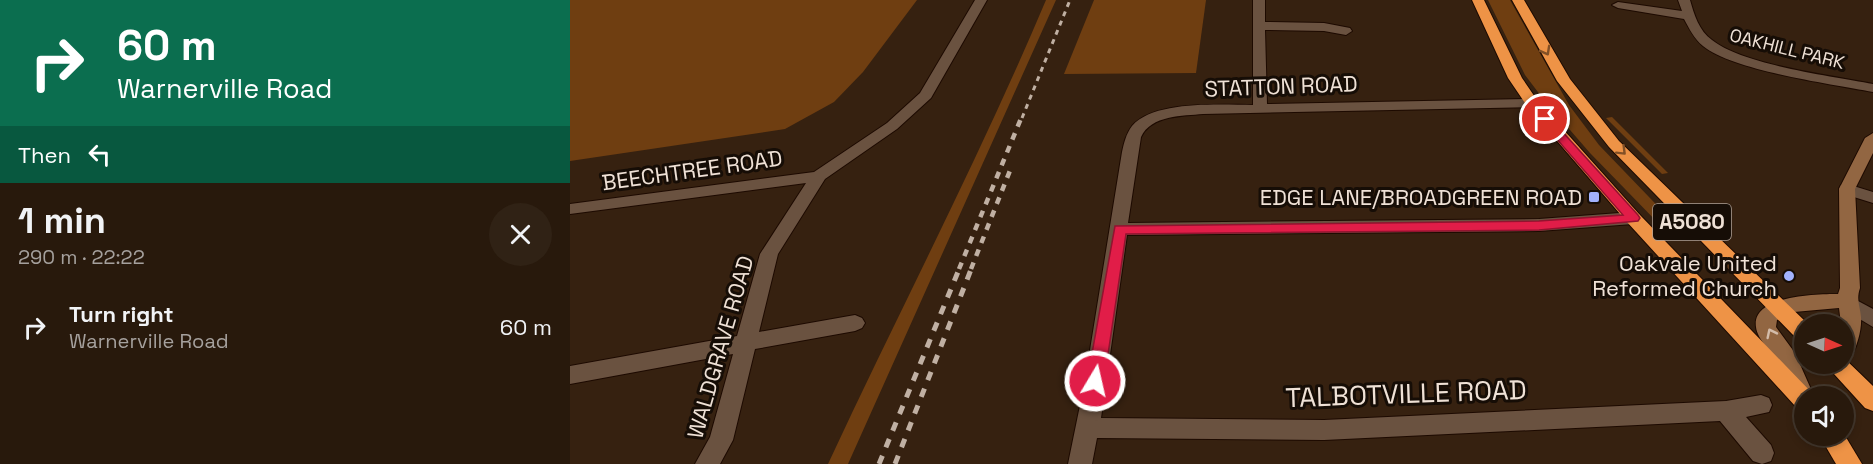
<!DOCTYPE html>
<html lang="en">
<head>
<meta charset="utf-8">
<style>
	body { margin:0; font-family:"Space Grotesk",sans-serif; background:#302215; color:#f1f3f6; height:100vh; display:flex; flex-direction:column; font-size:22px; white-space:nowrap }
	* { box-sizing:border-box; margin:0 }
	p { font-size:20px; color:#a5a09d }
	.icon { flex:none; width:33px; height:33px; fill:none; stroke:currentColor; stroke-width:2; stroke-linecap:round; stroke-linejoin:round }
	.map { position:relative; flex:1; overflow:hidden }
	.sheet { display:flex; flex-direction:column; background:#28190c; width:570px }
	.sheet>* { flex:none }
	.hud { background:#0b6e4f; color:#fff; overflow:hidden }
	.needle { width:39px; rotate:93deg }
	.buttons { position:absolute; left:1224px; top:314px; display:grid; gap:12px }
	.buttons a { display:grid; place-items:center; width:60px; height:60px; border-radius:50%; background:#28190c; box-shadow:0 3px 9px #0003,0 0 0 2px #44382d; font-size:30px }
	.pin { position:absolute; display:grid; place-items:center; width:51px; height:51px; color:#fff; margin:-26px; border:3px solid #fff; border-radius:50%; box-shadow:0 2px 6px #0007 }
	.me { position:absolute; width:66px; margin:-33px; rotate:9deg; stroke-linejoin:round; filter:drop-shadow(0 0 4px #0008) }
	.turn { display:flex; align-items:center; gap:21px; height:126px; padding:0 18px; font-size:27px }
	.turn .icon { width:78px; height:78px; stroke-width:2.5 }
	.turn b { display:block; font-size:42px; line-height:51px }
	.then { display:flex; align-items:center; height:57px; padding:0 18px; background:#0003; gap:12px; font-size:22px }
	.round { display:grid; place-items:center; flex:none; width:63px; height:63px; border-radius:32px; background:#302215 }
	.head { display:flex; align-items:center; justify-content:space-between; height:102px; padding:0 18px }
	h1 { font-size:36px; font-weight:700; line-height:45px }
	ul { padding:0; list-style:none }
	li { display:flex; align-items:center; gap:18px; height:84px; padding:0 18px }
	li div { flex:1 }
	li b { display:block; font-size:22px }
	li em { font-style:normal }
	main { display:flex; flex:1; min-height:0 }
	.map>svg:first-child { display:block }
	.green { fill:#6f3e11 }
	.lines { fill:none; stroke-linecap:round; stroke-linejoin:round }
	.street-casing { stroke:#1d0a00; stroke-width:2 }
	.secondary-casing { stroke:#1d0a00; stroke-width:2 }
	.highway-casing { stroke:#1d0a00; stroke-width:2 }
	.street { fill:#6a5240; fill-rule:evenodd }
	.secondary { fill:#926642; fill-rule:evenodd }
	.highway { fill:#ee9346; fill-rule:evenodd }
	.rail-far2 { stroke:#c0b0a3; stroke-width:3; stroke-dasharray:5 5; stroke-linecap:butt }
	.rail-far1 { stroke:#c0b0a3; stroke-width:4.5; stroke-dasharray:7 7; stroke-linecap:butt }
	.rail { stroke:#c0b0a3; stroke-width:5; stroke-dasharray:9 9; stroke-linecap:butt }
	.oneway { stroke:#825026 }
	.oneway2 { stroke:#d3bcaa }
	.route { fill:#e11d48; stroke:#92132f; stroke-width:1.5 }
	.poi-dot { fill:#a2b2fd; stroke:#160d06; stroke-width:2 }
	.labels { text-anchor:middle; stroke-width:6; stroke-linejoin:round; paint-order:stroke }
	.far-street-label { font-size:18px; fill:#efe1d6; stroke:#160d06 }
	.shield { fill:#160d06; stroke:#aea198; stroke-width:1.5 }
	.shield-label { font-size:21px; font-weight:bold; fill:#efe1d6 }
	.street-label { font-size:22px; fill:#efe1d6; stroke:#160d06 }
	.poi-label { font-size:22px; fill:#efe1d6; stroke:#160d06; text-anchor:end }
	.near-street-label { font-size:27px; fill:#efe1d6; stroke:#160d06 }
</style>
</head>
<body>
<main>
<section class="sheet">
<div class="hud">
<div class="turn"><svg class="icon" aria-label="right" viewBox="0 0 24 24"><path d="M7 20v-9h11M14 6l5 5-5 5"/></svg><div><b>60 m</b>Warnerville Road</div></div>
<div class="then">Then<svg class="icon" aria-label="left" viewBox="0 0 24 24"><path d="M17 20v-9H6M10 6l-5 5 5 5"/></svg></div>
</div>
<div class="head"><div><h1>1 min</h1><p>290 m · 22:22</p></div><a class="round"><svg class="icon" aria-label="close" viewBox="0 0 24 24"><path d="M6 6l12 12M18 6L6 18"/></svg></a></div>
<ul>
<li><svg class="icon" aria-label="right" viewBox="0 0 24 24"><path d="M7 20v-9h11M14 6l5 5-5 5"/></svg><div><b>Turn right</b><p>Warnerville Road</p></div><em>60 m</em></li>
</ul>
</section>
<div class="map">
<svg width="1303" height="464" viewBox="0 0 1303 464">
	<rect width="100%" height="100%" fill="#362110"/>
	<g class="green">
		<path d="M0 0H347L293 72 264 102 215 129 0 161Z"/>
		<path d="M476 0H486L278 464H258C330 309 410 157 476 0Z"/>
		<path d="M524 0H636L626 73 494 74Z"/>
		<path d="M918 0H940L999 105 1029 145 1104 223 1091 226 1020 153 974 100 955 75Z"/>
		<path d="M1042 117 1098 173 1092 174 1036 118Z"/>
	</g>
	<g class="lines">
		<defs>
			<g id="street">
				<path d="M405 0H417L361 98 327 129 255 179 208 254 189 332 285 315 292 318 295 323 292 328 285 331 185 349 163 440 150 464H125L140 437 163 354 0 384V366L167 336 190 254 236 183 0 214V204L244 172 317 123 350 93Z"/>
				<path d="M683 0H695V22L754 23 780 28 782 31 776 35 754 31 695 30 697 104 962 99 969 103 962 107 633 114C613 116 581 115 571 137L558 223 969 219 1063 212 1069 214 1072 218 1069 222 1063 224 969 231 557 235 531 418 754 420 1156 401 1191 395 1199 398 1202 405 1199 412 1176 417 1201 445 1204 453 1201 461 1192 464 1183 461 1150 421 754 440 527 438 522 464H498L515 381 552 152C554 143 556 134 562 126 585 100 650 105 683 105Z"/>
				<path d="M1108 0H1120C1124 14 1129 31 1142 40 1173 65 1262 76 1303 84V92C1261 84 1164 71 1133 46 1124 39 1119 28 1114 19L1048 8 1042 5 1048 2 1112 11Z"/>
				<path d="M1277 184 1303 192V203L1271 193 1269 189 1271 185Z"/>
				<path d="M1275 294 1303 309V327L1268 306 1265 301 1268 296Z"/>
			</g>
			<path id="secondary" d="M1303 133V153L1285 189 1290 288C1286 300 1290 306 1291 317 1292 330 1287 345 1282 356L1274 358V324H1271L1269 308 1224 312 1207 320 1206 327 1225 353 1244 396H1234V408L1226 406C1219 392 1215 376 1208 363 1202 352 1187 339 1186 327 1181 295 1248 294 1268 294L1270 288 1269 189 1295 138Z"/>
			<g id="highway">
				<path d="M902 0H914L952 78 967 100 1069 214 1242 393 1243 396H1234V409L1226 407 1057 222 957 106 938 78Z"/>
				<path d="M942 0H954L1000 79 1049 141 1238 324H1234V341L1227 339 1039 147 987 81Z"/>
				<path d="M1274 358 1303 386V411L1295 408 1254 363H1274Z"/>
				<path d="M1274 434 1292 464H1266L1249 435Z"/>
			</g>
		</defs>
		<use href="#street" class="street-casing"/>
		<use href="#secondary" class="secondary-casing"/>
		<use href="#highway" class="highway-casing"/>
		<use href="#street" class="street"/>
		<use href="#secondary" class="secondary"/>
		<use href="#highway" class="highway"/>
		<path class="rail-far2" d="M452 118 500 0"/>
		<g class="rail-far1">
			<path d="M389 269 452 116"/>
			<path d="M401 269 441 168"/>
		</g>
		<g class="rail">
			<path d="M309 464 390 267"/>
			<path d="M325 464 402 267"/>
		</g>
	</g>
	<defs><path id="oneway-chevron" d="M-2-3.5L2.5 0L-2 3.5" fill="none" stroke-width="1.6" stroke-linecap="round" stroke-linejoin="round" transform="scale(1.5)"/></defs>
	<g class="oneway">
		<use href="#oneway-chevron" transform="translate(976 51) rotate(61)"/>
		<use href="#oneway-chevron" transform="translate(1052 151) rotate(45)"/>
	</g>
	<use class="oneway2" href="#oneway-chevron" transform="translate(1201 333) rotate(-116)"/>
	<path class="route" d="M975 116 979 117 1068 215 1070 218 1068 221 969 230 556 234 534 381 531 386 525 388 519 386 517 381 545 226 969 221 1053 215 971 121V117Z"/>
	<g class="poi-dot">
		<rect x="1018" y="191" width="12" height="12" rx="3"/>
		<circle cx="1219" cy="276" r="6"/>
	</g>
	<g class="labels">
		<g class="far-street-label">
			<text transform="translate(1217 49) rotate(14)" y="6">OAKHILL PARK</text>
		</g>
		<rect class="shield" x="1083" y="204" width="78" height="36" rx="4.5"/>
		<g class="shield-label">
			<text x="1122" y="229">A5080</text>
		</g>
		<g class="street-label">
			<text transform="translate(711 86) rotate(-2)" y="8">STATTON ROAD</text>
			<text transform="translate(122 170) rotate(-8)" y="8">BEECHTREE ROAD</text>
			<text transform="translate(150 347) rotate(-74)" y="8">WALDGRAVE ROAD</text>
		</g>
		<g class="poi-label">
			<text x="1012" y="205">EDGE LANE/BROADGREEN ROAD</text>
			<text x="1207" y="271">Oakvale United<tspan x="1207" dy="25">Reformed Church</tspan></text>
		</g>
		<g class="near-street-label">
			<text transform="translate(836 394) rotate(-2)" y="9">TALBOTVILLE ROAD</text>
		</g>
	</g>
</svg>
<div class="buttons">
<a><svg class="needle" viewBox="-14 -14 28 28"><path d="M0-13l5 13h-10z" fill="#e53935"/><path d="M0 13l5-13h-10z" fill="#a5a09d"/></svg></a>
<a><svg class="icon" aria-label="sound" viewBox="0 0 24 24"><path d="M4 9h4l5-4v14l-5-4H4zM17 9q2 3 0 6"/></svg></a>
</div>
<div class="pin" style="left:975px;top:119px;background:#d93025"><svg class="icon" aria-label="arrive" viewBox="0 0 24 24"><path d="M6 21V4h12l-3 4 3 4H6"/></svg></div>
<svg class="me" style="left:525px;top:381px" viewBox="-20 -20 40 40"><circle r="17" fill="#e11d48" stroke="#fff" stroke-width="3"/><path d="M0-11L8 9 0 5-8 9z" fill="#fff"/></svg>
</div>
</main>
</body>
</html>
